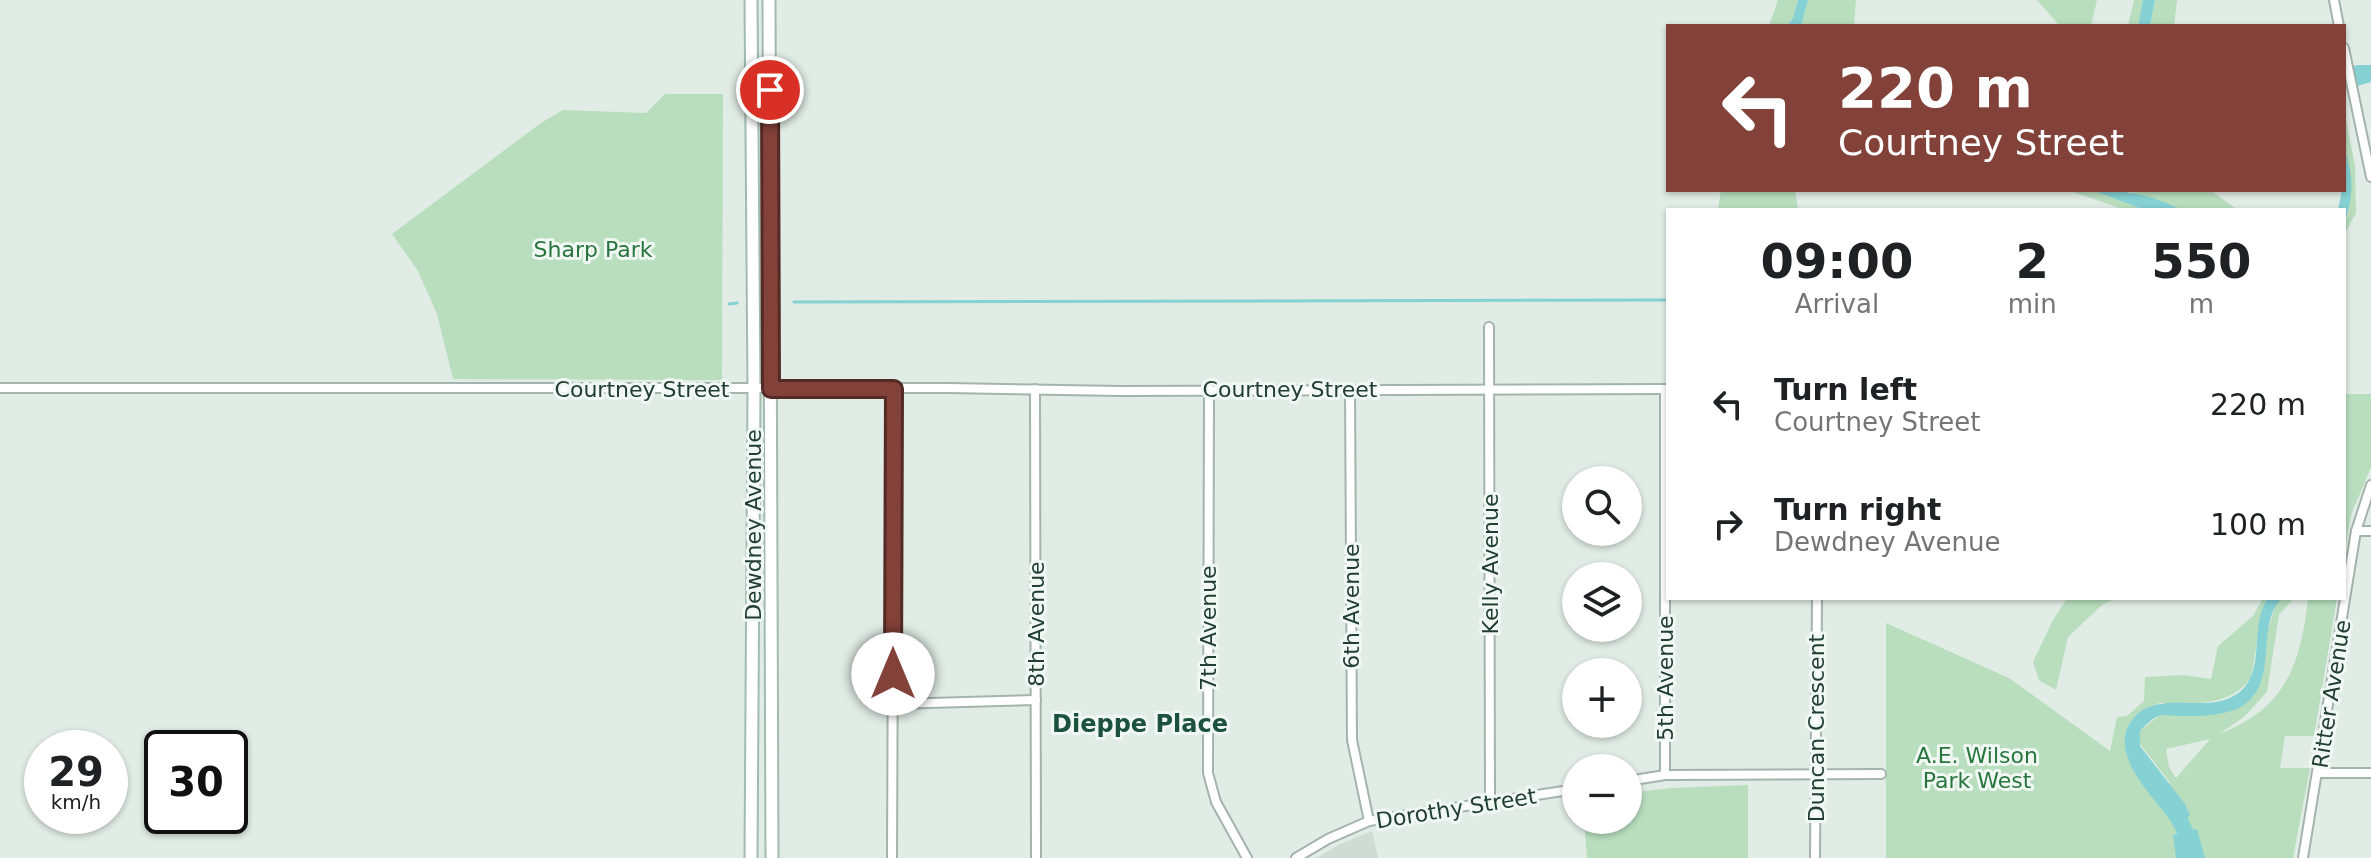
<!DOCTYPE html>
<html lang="en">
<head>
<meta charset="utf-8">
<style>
	body { margin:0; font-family:"DejaVu Sans",sans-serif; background:#f6f6f6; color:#202124; height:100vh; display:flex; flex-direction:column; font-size:30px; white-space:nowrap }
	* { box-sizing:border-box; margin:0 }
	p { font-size:26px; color:#757577 }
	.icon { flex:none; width:44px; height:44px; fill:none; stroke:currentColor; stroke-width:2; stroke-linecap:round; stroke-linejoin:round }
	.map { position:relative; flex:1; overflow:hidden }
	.panel { position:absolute; left:1666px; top:208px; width:680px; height:392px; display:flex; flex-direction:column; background:#fff; border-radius:0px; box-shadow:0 2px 6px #0004 }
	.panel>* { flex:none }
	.top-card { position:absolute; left:1666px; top:24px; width:680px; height:168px; border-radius:0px; box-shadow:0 2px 6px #0004; background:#824139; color:#fff; overflow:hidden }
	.tools { position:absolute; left:1562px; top:466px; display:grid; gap:16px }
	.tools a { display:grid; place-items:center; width:80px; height:80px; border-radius:50%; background:#fff; box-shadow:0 2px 6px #0004; font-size:40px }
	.speed { position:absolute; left:24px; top:730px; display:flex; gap:16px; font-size:40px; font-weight:700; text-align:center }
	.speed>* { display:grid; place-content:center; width:104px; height:104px; border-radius:50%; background:#fff; box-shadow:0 2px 6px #0004; line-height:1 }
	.speed small { font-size:20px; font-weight:400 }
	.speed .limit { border:4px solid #111; border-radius:12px; background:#fff; color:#111 }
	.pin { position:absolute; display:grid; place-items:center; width:68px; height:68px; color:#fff; margin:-34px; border:4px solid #fff; border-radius:50%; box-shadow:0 2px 8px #0007 }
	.me { position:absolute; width:88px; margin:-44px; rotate:0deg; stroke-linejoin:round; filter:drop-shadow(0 0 6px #0008) }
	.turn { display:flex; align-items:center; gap:28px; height:168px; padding:0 40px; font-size:36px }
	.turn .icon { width:104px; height:104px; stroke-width:2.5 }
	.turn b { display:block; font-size:56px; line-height:68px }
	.eta { display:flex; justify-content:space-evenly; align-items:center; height:136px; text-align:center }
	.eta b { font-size:48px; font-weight:600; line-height:56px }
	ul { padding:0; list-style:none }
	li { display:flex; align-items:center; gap:24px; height:120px; padding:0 40px }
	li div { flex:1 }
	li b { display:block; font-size:30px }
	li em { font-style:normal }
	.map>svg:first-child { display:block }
	.built { fill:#cfdcd4 }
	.green { fill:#b8debe; fill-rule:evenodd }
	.water { fill:#85d1d4 }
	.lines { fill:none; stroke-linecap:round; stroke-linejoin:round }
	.stream { stroke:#85d1d4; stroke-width:3 }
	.river { stroke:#85d1d4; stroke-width:16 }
	.street-casing { stroke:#a3b4ac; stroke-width:12 }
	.secondary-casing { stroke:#a1bbaf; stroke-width:15 }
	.street { stroke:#fff; stroke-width:8 }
	.secondary { stroke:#fff; stroke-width:11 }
	.route-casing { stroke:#542a25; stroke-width:20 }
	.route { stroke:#824139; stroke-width:14 }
	.labels { text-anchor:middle; stroke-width:6; stroke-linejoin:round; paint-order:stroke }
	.park-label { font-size:22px; fill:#28763e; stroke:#f1f8f4 }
	.street-label { font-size:22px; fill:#203e32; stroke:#f1f8f4 }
	.neighbourhood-label { font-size:24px; font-weight:bold; fill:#1b513e; stroke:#f1f8f4 }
</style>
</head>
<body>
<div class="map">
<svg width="2371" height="858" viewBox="0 0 2371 858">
	<rect width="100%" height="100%" fill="#e1ece6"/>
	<path class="built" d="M1372 831 1378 858H1316L1340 844Z"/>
	<g class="green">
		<path d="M1778 0H1798L1793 18 1787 26H1769Z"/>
		<path d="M1808 0H1856L1854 26H1801Z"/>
		<path d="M2037 0H2097L2091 26H2060Z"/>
		<path d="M2134 0H2143L2138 26H2128Z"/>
		<path d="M2155 0H2177L2174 26H2150Z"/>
		<path d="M665 94H723L722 380 453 379 437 314 418 271 392 234 541 123 563 110 646 113Z"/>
		<path d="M2344 109 2355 166 2356 213 2344 235V225L2349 213 2344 150Z"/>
		<path d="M1721 190H1795L1798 210H1718Z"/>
		<path d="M2068 190H2091L2145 210H2125Z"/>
		<path d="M2124 190H2210L2238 210H2181L2166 203Z"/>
		<path d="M2344 394H2371V467L2351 515 2344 557Z"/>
		<path d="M2065 598H2116L2102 605 2068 637 2056 690 2039 680 2033 662 2053 620 2066 600Z"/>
		<path d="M2263 598H2268L2264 604 2251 677C2236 701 2206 704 2178 704 2173 704 2165 702 2160 703 2127 712 2117 737 2131 765L2171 784 2140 744V731L2160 715 2220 714 2244 705 2276 604 2282 598H2294L2279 615 2267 692 2244 717 2219 734C2285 709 2301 665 2308 598H2337L2314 736H2285L2280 768H2310L2293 858H1886V623L2009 678 2110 751 2117 717 2127 716 2144 701 2145 677 2183 675 2211 679 2218 646 2253 616ZM2210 739 2176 778 2169 767 2166 749Z"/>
		<path d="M1748 785V858H1587L1584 820H1628V793L1671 788Z"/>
	</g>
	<g class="water">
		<path d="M1798 0H1808L1801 26H1787L1793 18Z"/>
		<path d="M2143 0H2155L2150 26H2138Z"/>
		<path d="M2359 65H2371V82L2344 90V67Z"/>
		<path d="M2344 150C2355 175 2353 199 2344 225V210H2338L2342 190H2344Z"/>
		<path d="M2091 190C2123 190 2152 194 2181 210H2145Z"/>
		<path d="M2268 598H2282C2256 624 2277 675 2249 701 2232 717 2199 716 2178 716 2172 716 2164 714 2159 716 2152 718 2145 726 2140 731V746L2185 804 2190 815 2184 822 2178 824 2171 821C2152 795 2107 753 2132 720 2158 686 2210 718 2241 691 2266 668 2249 625 2268 598Z"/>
		<path d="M2197 829 2205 858H2176L2173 835Z"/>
	</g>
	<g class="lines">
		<g class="stream">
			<path d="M794 302 1668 300"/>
			<path d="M729 304 737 303"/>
		</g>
		<path class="river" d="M2171 804 2186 833 2193 858"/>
		<defs>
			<g id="street">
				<path d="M2334 0 2339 26"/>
				<path d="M2344 48 2371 177"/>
				<path d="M1489 327 1490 801"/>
				<path d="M0 388H948L1121 391 1668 389"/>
				<path d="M1035 389 1036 858"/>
				<path d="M1209 389 1208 773 1216 802 1247 858"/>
				<path d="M1350 389 1352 740 1369 821"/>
				<path d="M2356 531H2371"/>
				<path d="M893 704 1036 700"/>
				<path d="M2318 773H2371"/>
				<path d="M1665 775V389"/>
				<path d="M1628 781 1665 775 1881 774"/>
				<path d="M892 858 894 389"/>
				<path d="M1296 858 1328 839 1369 821 1576 789"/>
				<path d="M1815 858 1817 598"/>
				<path d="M2303 858 2356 531 2371 485"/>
			</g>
			<g id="secondary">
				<path d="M769 0 772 858"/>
				<path d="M751 858 754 389 751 0"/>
			</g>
		</defs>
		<use href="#street" class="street-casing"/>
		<use href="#secondary" class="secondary-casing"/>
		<use href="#street" class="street"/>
		<use href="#secondary" class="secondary"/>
	</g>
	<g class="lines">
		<defs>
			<path id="route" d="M770 90 771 389H894L893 674"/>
		</defs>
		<use href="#route" class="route-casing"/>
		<use href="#route" class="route"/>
	</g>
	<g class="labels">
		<g class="park-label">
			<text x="593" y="257">Sharp Park</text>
			<text x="1977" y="763">A.E. Wilson<tspan x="1977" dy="25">Park West</tspan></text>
		</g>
		<g class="street-label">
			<text x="642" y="397">Courtney Street</text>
			<text x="1290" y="397">Courtney Street</text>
			<text transform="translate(753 525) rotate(-90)" y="8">Dewdney Avenue</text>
			<text transform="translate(1490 564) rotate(-90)" y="8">Kelly Avenue</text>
			<text transform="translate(1351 606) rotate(-90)" y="8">6th Avenue</text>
			<text transform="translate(1036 624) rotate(-90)" y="8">8th Avenue</text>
			<text transform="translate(1208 628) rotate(-90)" y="8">7th Avenue</text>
			<text transform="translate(1665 678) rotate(-90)" y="8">5th Avenue</text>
			<text transform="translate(2331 694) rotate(-81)" y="8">Ritter Avenue</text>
			<text transform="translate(1816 728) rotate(-90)" y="8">Duncan Crescent</text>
			<text transform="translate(1456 808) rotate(-9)" y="8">Dorothy Street</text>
		</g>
		<g class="neighbourhood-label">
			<text x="1140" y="732">Dieppe Place</text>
		</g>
	</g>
</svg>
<div class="tools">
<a><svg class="icon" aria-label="search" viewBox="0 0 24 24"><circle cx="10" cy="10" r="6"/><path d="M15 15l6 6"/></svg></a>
<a><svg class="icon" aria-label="layers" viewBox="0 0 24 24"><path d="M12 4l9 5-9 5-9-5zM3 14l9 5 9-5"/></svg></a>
<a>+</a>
<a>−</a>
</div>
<div class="speed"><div>29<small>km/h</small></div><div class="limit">30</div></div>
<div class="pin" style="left:770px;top:90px;background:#d93025"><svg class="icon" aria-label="arrive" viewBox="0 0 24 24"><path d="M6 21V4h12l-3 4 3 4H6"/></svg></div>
<svg class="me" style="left:893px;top:674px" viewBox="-20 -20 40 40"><circle r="19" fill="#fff"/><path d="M0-13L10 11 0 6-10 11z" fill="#824139"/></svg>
<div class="top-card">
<div class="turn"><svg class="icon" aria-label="left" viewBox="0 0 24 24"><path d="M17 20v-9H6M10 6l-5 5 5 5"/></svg><div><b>220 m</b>Courtney Street</div></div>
</div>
<section class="panel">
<div class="eta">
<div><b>09:00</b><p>Arrival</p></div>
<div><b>2</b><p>min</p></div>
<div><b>550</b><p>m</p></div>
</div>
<ul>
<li><svg class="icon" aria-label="left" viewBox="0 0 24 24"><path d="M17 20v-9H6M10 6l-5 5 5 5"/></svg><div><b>Turn left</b><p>Courtney Street</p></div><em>220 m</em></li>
<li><svg class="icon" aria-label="right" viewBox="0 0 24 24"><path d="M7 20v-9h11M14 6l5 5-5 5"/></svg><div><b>Turn right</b><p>Dewdney Avenue</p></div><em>100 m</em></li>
</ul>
</section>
</div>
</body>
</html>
